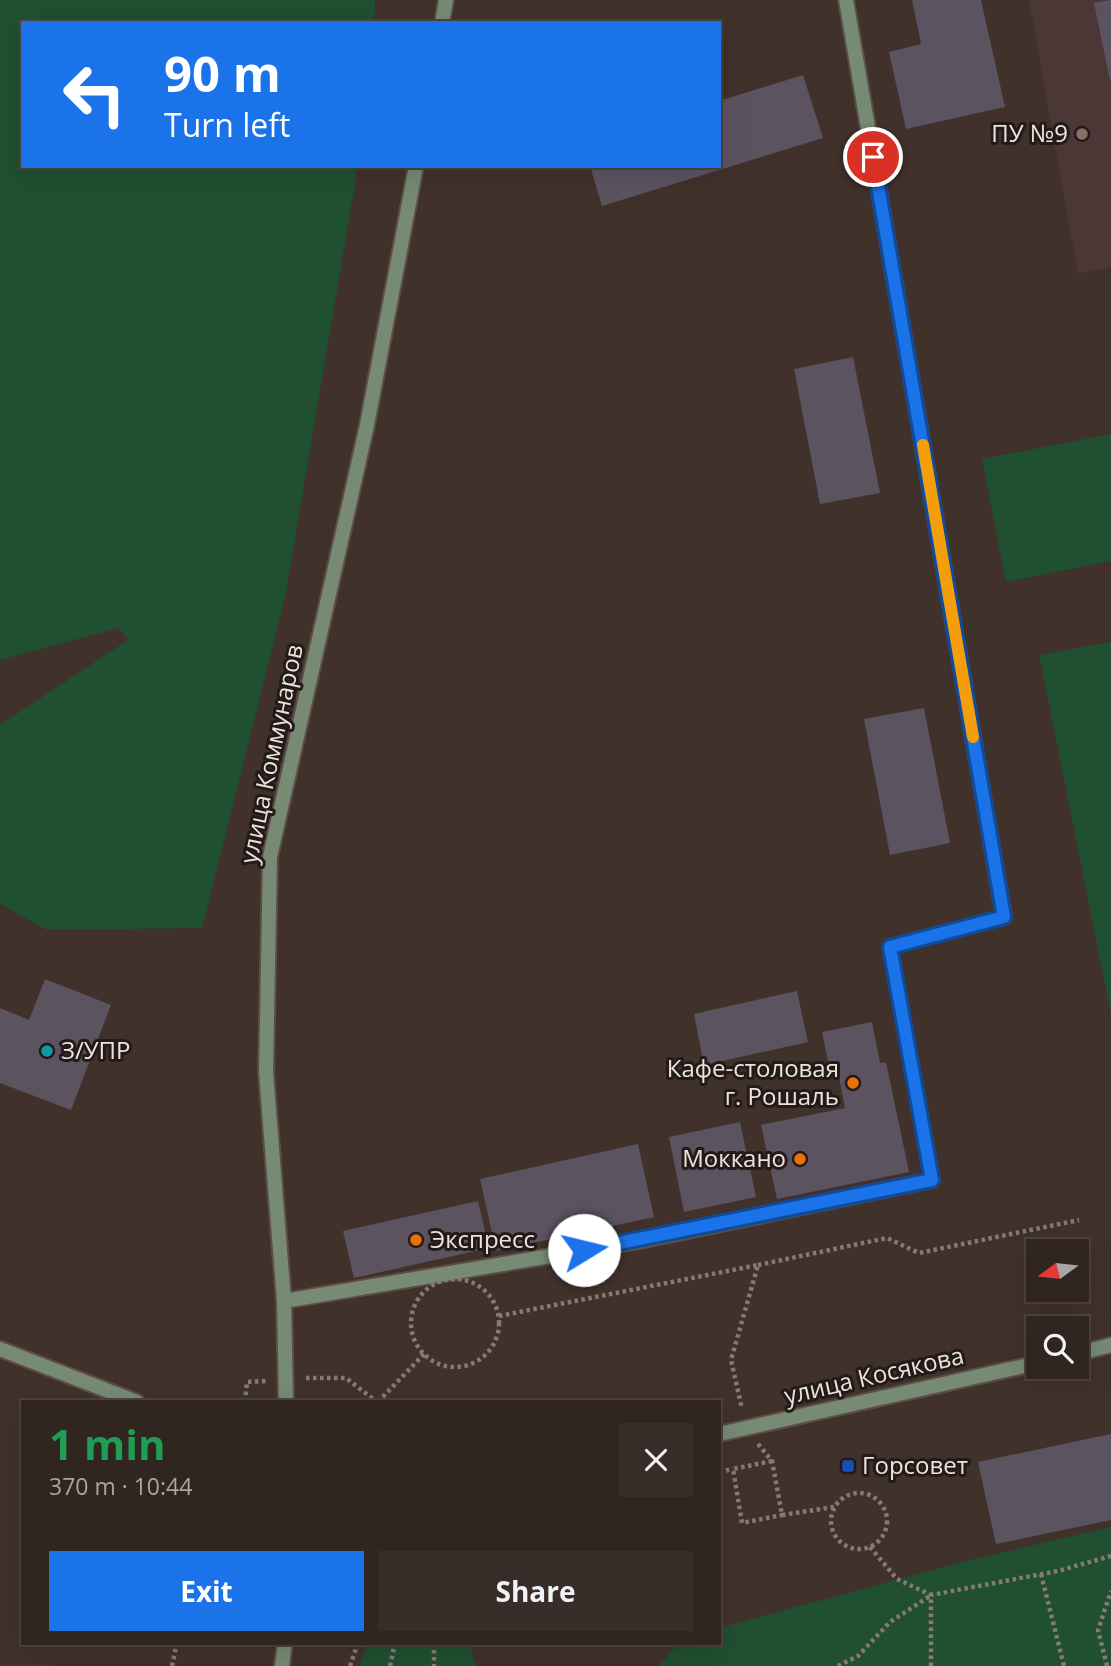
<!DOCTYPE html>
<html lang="en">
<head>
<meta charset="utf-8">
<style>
	body { margin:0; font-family:"Open Sans",sans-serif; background:#392d29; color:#f1f3f6; height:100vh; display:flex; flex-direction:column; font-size:26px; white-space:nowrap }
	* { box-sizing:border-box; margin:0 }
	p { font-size:23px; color:#a8a5a5 }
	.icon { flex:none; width:38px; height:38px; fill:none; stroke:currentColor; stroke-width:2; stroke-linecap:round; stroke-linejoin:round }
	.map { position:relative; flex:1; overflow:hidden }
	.drawer { position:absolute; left:21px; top:1400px; width:700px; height:245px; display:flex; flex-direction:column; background:#312520; border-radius:0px; box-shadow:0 7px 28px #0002,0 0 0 2px #4c423e }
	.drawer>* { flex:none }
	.hud { position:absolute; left:21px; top:21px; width:700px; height:147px; border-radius:0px; box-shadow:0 7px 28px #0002,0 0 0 2px #4c423e; background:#1a73e8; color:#fff; overflow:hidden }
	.needle { width:46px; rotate:255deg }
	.buttons { position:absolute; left:1026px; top:1239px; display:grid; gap:14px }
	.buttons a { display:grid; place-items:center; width:63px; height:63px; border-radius:0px; background:#312520; box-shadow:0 7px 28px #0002,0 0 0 2px #4c423e; font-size:35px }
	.pin { position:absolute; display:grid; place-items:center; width:60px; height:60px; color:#fff; margin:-30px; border:4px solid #fff; border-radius:50%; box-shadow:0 2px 7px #0007 }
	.me { position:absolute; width:77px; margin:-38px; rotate:81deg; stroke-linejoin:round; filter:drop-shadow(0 0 5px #0008) }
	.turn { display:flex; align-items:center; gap:24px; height:147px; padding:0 28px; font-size:32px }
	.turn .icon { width:91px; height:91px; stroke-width:2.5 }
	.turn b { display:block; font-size:49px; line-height:60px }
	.round { display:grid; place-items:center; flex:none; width:74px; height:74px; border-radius:0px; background:#392d29 }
	.summary { display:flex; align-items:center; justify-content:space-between; height:119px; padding:0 28px }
	h1 { font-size:42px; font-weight:700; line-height:52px; color:#1e9e55 }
	.button { display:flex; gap:14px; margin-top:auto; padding:14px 28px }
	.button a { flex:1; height:80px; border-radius:0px; background:#1a73e8; color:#fff; font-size:28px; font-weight:700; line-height:80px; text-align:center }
	.button a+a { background:#392d29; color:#f1f3f6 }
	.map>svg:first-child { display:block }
	.education { fill:#4c3737 }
	.green { fill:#204f31 }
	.building { fill:#5c5361 }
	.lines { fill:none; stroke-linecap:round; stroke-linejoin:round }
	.service-casing { stroke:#5d4d48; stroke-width:16 }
	.minor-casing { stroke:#5d4d48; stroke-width:18 }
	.tertiary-casing { stroke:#5d4d48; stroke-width:18 }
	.path { stroke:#877974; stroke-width:4.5; stroke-dasharray:3.5 3.5; stroke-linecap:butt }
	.service { stroke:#768a74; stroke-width:12 }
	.minor { stroke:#768a74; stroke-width:14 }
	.tertiary { stroke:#768a74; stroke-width:14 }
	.route-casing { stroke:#114b97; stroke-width:18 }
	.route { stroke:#1a73e8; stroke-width:12 }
	.slow { stroke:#f59e0b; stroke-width:12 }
	.education-dot { fill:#8d6e63; stroke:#231b18; stroke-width:2.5 }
	.culture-dot { fill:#0f9aa8; stroke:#231b18; stroke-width:2.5 }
	.food-dot { fill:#e8710a; stroke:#231b18; stroke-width:2.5 }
	.transit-dot { fill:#1a4fb4; stroke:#231b18; stroke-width:2.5 }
	.labels { text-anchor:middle; stroke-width:6; stroke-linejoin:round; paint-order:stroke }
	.poi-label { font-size:24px; fill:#ede2de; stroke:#231b18; text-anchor:end }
	.street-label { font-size:24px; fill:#ede2de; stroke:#231b18 }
</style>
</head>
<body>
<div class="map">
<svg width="1111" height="1666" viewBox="0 0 1111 1666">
	<rect width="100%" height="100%" fill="#41312b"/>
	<path class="education" d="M1029 0H1111V267L1078 274Z"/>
	<g class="green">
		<path d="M0 0H375L374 23H23V166H358L285 598 202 928 47 930 0 904V725L128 640 119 628 0 660Z"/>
		<path d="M1111 434V561L1006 582 982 459Z"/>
		<path d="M1111 642V1015L1039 655Z"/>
		<path d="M1111 1527V1666H659L678 1643H719V1628L962 1562Z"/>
		<path d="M367 1643H470L475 1666H360Z"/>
	</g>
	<g class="building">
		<path d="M912 0H981L1005 107 906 129 889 52 921 44Z"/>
		<path d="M1111 0V80H1110L1094 3Z"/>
		<path d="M803 75 823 138 602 206 590 166H719V101Z"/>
		<path d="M853 357 880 493 820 504 794 369Z"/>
		<path d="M924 708 950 843 890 855 864 719Z"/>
		<path d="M45 979 111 1005 71 1110 0 1083V1008L29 1020Z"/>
		<path d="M797 991 808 1042 704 1065 694 1014Z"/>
		<path d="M872 1022 880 1063 886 1062 909 1172 777 1199 761 1125 845 1108 838 1072 831 1074 822 1032Z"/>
		<path d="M740 1122 756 1197 684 1212 669 1137Z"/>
		<path d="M638 1144 654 1217 496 1251 480 1179Z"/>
		<path d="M478 1201 489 1248 354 1278 343 1231Z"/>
		<path d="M1111 1434V1520L996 1544 978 1462Z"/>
	</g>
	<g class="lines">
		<defs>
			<path id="service" d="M932 1180 890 947 1004 917"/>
			<g id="minor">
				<path d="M846 0 1004 917"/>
				<path d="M284 1301 639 1241 932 1180"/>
				<path d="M0 1349 137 1402"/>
				<path d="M1076 1354 1111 1345"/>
				<path d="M719 1434 1038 1363"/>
			</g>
			<g id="tertiary">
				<path d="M442 23 446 0"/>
				<path d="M286 1402 284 1301 266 1072 270 857 367 425 416 166"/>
				<path d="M282 1666 285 1643"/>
			</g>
		</defs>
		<use href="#service" class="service-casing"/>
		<use href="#minor" class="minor-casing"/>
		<use href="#tertiary" class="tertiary-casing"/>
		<g class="path">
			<path d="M758 1265 887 1238 919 1253 1079 1220"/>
			<circle cx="455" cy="1323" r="44"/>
			<path d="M499 1316 758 1265 731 1360 742 1409"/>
			<path d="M306 1378H346L377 1402"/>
			<path d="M245 1402 247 1382 266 1381"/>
			<path d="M378 1402 424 1354"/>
			<path d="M758 1444 772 1461 782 1515 834 1507"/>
			<path d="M772 1461 733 1469 742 1523 782 1515"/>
			<path d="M719 1472 733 1469"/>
			<circle cx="859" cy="1521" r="28"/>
			<path d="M870 1547 897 1579 931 1595"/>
			<path d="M1041 1574 1064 1666"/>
			<path d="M434 1643V1666"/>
			<path d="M172 1666 177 1643"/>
			<path d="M350 1666 358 1643"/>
			<path d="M390 1666 395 1643"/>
			<path d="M838 1666 858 1656 890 1622 930 1596"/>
			<path d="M931 1666V1595L1058 1571 1111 1556"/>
			<path d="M1107 1666 1098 1630 1111 1591"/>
		</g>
		<use href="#service" class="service"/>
		<use href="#minor" class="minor"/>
		<use href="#tertiary" class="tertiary"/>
	</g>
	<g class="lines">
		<defs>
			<path id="route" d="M584 1250 932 1180 890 947 1004 917 873 157"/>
		</defs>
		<use href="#route" class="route-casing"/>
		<use href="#route" class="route"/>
		<path class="slow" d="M923 445 973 737"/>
	</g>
	<circle class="education-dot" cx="1082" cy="134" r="7"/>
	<circle class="culture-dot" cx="47" cy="1051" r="7"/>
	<g class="food-dot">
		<circle cx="853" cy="1083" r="7"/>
		<circle cx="800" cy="1159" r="7"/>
		<circle cx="416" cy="1240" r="7"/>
	</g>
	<rect class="transit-dot" x="841" y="1459" width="14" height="14" rx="3.5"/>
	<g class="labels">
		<g class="poi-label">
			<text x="1068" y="142">ПУ №9</text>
			<text x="61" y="1059" text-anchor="start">З/УПР</text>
			<text x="839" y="1077">Кафе-столовая<tspan x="839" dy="28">г. Рошаль</tspan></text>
			<text x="786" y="1167">Моккано</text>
			<text x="430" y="1248" text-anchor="start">Экспресс</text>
			<text x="862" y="1474" text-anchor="start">Горсовет</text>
		</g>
		<g class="street-label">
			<text transform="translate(272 754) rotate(-78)" y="8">улица Коммунаров</text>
			<text transform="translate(874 1376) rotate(-13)" y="8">улица Косякова</text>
		</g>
	</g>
</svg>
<div class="buttons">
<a><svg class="needle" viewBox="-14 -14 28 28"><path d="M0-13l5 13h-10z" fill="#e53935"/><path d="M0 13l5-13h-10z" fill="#a8a5a5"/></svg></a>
<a><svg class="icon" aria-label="search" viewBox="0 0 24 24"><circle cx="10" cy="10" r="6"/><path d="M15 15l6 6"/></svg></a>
</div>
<div class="pin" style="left:873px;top:157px;background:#d93025"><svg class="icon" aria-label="arrive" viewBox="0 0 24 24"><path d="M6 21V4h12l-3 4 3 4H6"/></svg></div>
<svg class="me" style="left:584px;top:1250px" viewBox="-20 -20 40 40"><circle r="19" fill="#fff"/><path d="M0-13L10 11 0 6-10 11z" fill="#1a73e8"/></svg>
<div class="hud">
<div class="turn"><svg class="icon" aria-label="left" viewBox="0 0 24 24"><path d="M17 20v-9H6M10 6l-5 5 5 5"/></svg><div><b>90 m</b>Turn left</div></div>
</div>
<section class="drawer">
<div class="summary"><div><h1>1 min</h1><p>370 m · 10:44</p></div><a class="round"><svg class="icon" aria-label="close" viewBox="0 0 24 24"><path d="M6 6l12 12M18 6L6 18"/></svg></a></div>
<div class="button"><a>Exit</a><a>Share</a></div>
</section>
</div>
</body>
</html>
